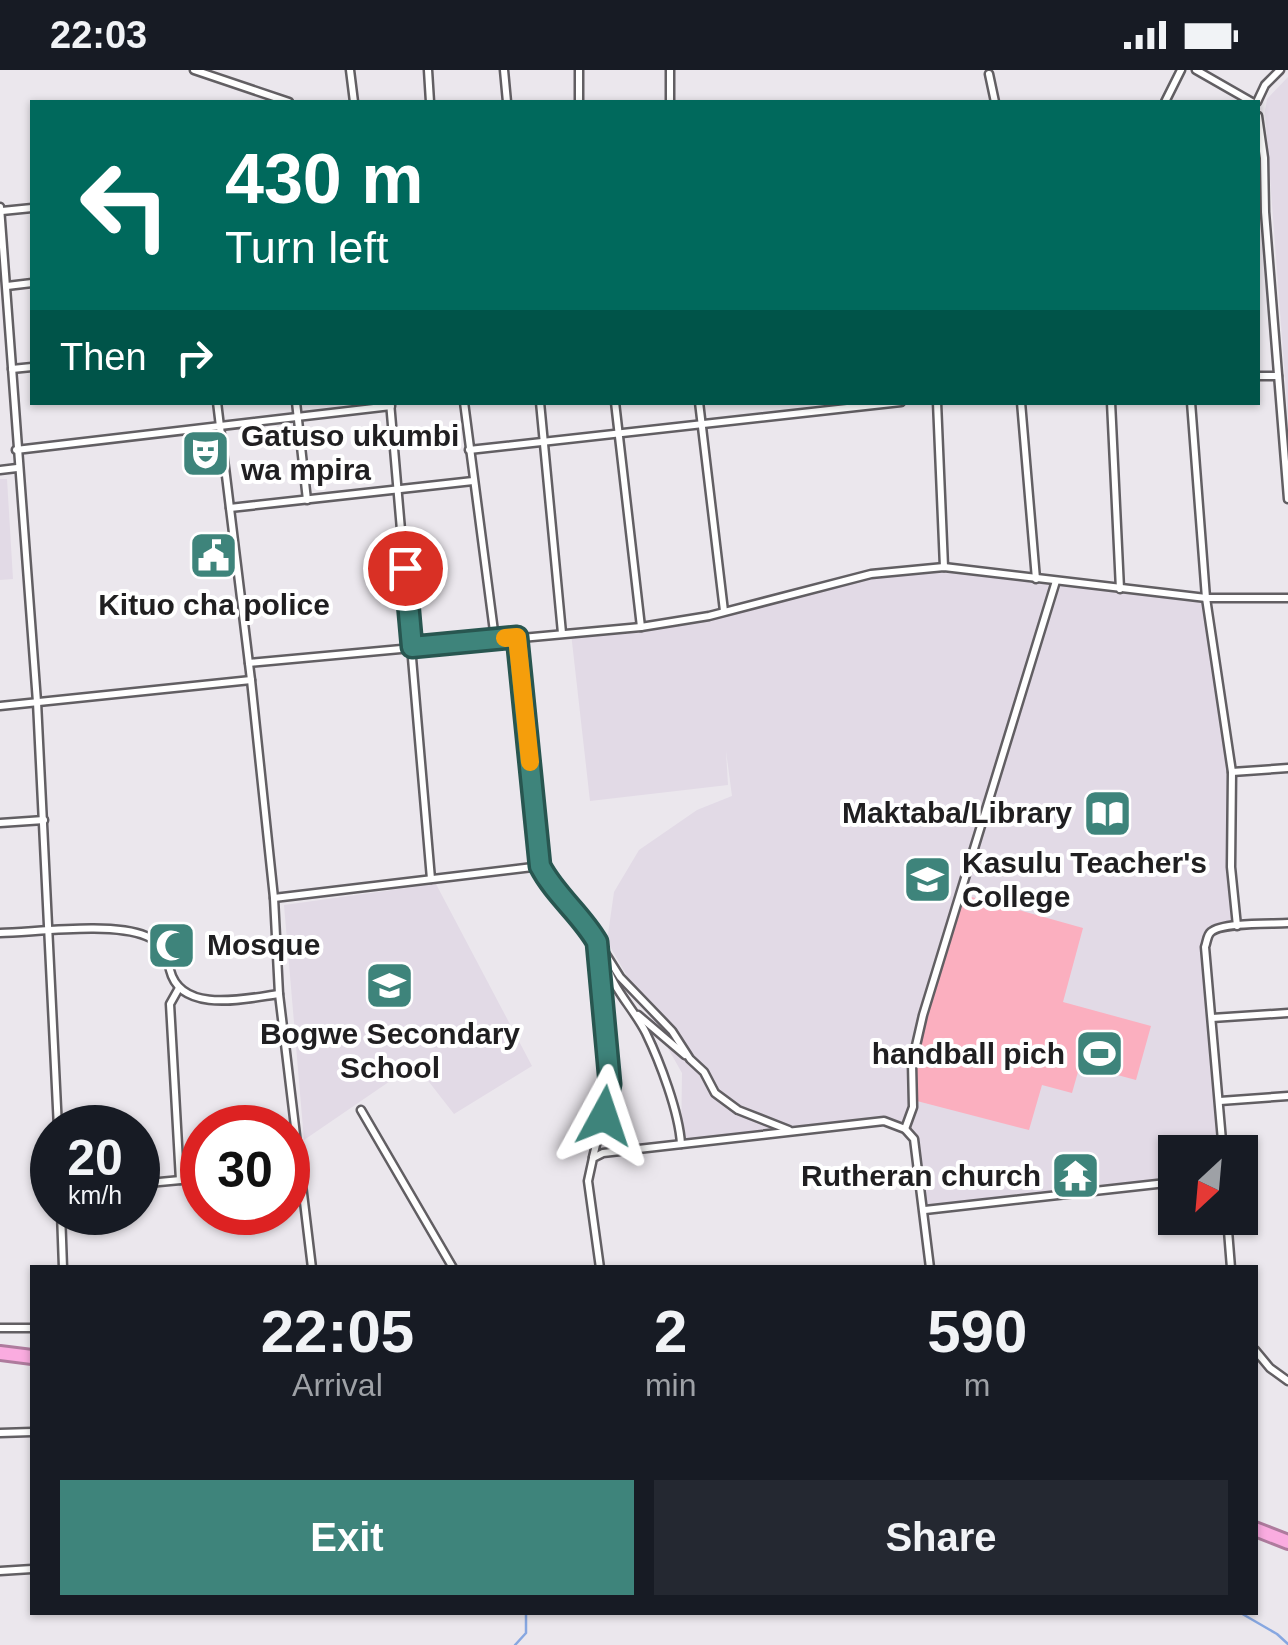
<!DOCTYPE html>
<html lang="en">
<head>
<meta charset="utf-8">
<style>
	body { margin:0; font-family:Arial,sans-serif; background:#242831; color:#f1f3f6; height:100vh; display:flex; flex-direction:column; font-size:38px; white-space:nowrap }
	* { box-sizing:border-box; margin:0 }
	p { font-size:32px; color:#9ea1a6 }
	.icon { flex:none; width:55px; height:55px; fill:none; stroke:currentColor; stroke-width:2; stroke-linecap:round; stroke-linejoin:round }
	.map { position:relative; flex:1; overflow:hidden }
	.panel { position:absolute; left:30px; top:1195px; width:1228px; height:350px; display:flex; flex-direction:column; background:#171b24; border-radius:0px; box-shadow:0 2px 8px #0004 }
	.panel>* { flex:none }
	.guide { position:absolute; left:30px; top:30px; width:1230px; height:305px; border-radius:0px; box-shadow:0 2px 8px #0004; background:#00695c; color:#fff; overflow:hidden }
	.needle { width:65px; rotate:206deg }
	.tools { position:absolute; left:1158px; top:1065px; display:grid; gap:20px }
	.tools a { display:grid; place-items:center; width:100px; height:100px; border-radius:0px; background:#171b24; box-shadow:0 2px 8px #0004; font-size:50px }
	.speed { position:absolute; left:30px; top:1035px; display:flex; gap:20px; font-size:50px; font-weight:700; text-align:center }
	.speed>* { display:grid; place-content:center; width:130px; height:130px; border-radius:50%; background:#171b24; box-shadow:0 2px 8px #0004; line-height:1 }
	.speed small { font-size:25px; font-weight:400 }
	.speed .limit { border:15px solid #d22; background:#fff; color:#111 }
	.pin { position:absolute; display:grid; place-items:center; width:85px; height:85px; color:#fff; margin:-42px; border:5px solid #fff; border-radius:50%; box-shadow:0 2px 10px #0007 }
	.me { position:absolute; width:110px; margin:-55px; rotate:5deg; stroke-linejoin:round; filter:drop-shadow(0 0 8px #0008) }
	.turn { display:flex; align-items:center; gap:35px; height:210px; padding:0 30px; font-size:45px }
	.turn .icon { width:130px; height:130px; stroke-width:2.5 }
	.turn b { display:block; font-size:70px; line-height:85px }
	.then { display:flex; align-items:center; height:95px; padding:0 30px; background:#0003; gap:20px; font-size:38px }
	.eta { display:flex; justify-content:space-evenly; align-items:center; height:170px; text-align:center }
	.eta b { font-size:60px; font-weight:600; line-height:70px }
	.action { display:flex; gap:20px; margin-top:auto; padding:20px 30px }
	.action a { flex:1; height:115px; border-radius:0px; background:#3e847b; color:#fff; font-size:40px; font-weight:600; line-height:115px; text-align:center }
	.action a+a { background:#242831; color:#f1f3f6 }
	.status { display:flex; justify-content:space-between; align-items:center; height:70px; padding:0 50px; background:#171b24; direction:ltr }
	.status svg { height:28px; fill:currentColor }
	.map>svg:first-child { display:block }
	.built { fill:#e2dae6 }
	.green { fill:#fbafbf }
	.lines { fill:none; stroke-linecap:round; stroke-linejoin:round }
	.stream { stroke:#87a7e1; stroke-width:2.5 }
	.street-casing { stroke:#625f63; stroke-width:11 }
	.highway-casing { stroke:#ae7b9d; stroke-width:18 }
	.street { stroke:#fff; stroke-width:6 }
	.highway { stroke:#faace0; stroke-width:12 }
	.route-casing { stroke:#285650; stroke-width:25 }
	.route { stroke:#3e847b; stroke-width:18 }
	.slow { stroke:#f59e0b; stroke-width:18 }
	.labels { text-anchor:middle; stroke-width:8; stroke-linejoin:round; paint-order:stroke }
	.poi-label { font-size:30px; font-weight:bold; fill:#201f21; stroke:#fff; text-anchor:start }
</style>
</head>
<body>
<div class="status"><b>22:03</b><svg viewBox="0 0 49 12"><path d="M0 12V9h3v3zM5 12V6h3v6zM10 12V3h3v9zM15 12V0h3v12zM26 1h20v11H26zM47 4h2v5h-2z"/></svg></div>
<div class="map">
<svg width="1288" height="1575" viewBox="0 0 1288 1575">
	<rect width="100%" height="100%" fill="#ebe7ed"/>
	<g class="built">
		<path d="M1288 7V348L1265 41 1267 29Z"/>
		<path d="M0 409H7L13 509 0 510Z"/>
		<path d="M945 498 1206 528 1233 703 1232 797 1238 857H1225L1209 866 1206 878 1223 1082H1175V1112L925 1140 915 1069 906 1059 885 1051 681 1074 682 1003 607 871 614 822 639 780 697 740 732 726 726 681 728 715 590 731 571 563 708 546 872 504Z"/>
		<path d="M436 814 532 996 454 1044 415 994 304 1070 284 835Z"/>
	</g>
	<path class="green" d="M961 824 1083 858 1063 932 1151 956 1136 1010 1080 995 1072 1023 1042 1015 1029 1060 913 1030 916 975Z"/>
	<g class="lines">
		<g class="stream">
			<path d="M1239 1542 1277 1564 1288 1574"/>
			<path d="M515 1575 526 1563V1542"/>
		</g>
		<defs>
			<g id="street">
				<path d="M194 0 289 32"/>
				<path d="M350 0 354 32"/>
				<path d="M428 0 430 32"/>
				<path d="M504 0 507 32"/>
				<path d="M579 0V32"/>
				<path d="M670 0V32"/>
				<path d="M1196 0 1252 32"/>
				<path d="M989 4 995 32"/>
				<path d="M1165 32 1181 0"/>
				<path d="M1257 32 1265 15 1280 0"/>
				<path d="M1258 46 1264 88 1265 142 1288 429"/>
				<path d="M0 137 37 632 58 1058"/>
				<path d="M2 141 32 138"/>
				<path d="M7 216 32 213"/>
				<path d="M12 299 32 297"/>
				<path d="M1258 306H1278"/>
				<path d="M217 332 251 610 274 828 279 924 312 1198"/>
				<path d="M296 332 307 430"/>
				<path d="M390 332 431 809"/>
				<path d="M464 332 495 569"/>
				<path d="M540 332 562 563"/>
				<path d="M615 332 641 557"/>
				<path d="M699 332 724 541"/>
				<path d="M937 332 944 497"/>
				<path d="M1021 332 1036 509"/>
				<path d="M1111 332 1120 519"/>
				<path d="M1191 332 1206 528 1232 702 1231 797 1237 856"/>
				<path d="M16 380 391 336"/>
				<path d="M469 380 901 332"/>
				<path d="M0 400 17 398"/>
				<path d="M230 438 473 411"/>
				<path d="M517 567 541 796C555 825 581 844 597 872L611 1014 593 1087"/>
				<path d="M249 593 641 557 709 546 871 504 944 497 1206 528H1288"/>
				<path d="M0 636 251 610"/>
				<path d="M1232 702 1288 698"/>
				<path d="M0 753 44 750"/>
				<path d="M274 828 541 796"/>
				<path d="M0 863C38 862 112 852 146 866 168 875 165 880 170 900 181 945 248 928 279 924"/>
				<path d="M600 875 620 907 672 961 690 989 704 1002 715 1023 738 1040 789 1060"/>
				<path d="M605 888C610 917 633 937 646 963 660 992 679 1042 681 1074"/>
				<path d="M179 918 170 934 180 1110"/>
				<path d="M638 945 685 985"/>
				<path d="M1212 948 1288 943"/>
				<path d="M1220 1031 1288 1026"/>
				<path d="M361 1040 453 1198"/>
				<path d="M905 1059 913 1037 912 993 923 945 1056 511"/>
				<path d="M1223 1082 1205 877C1207 872 1207 865 1211 862 1222 852 1272 854 1288 853"/>
				<path d="M288 1101 299 1100"/>
				<path d="M138 1114 202 1108"/>
				<path d="M925 1140 1175 1112"/>
				<path d="M61 1142 63 1198"/>
				<path d="M1227 1148 1231 1198"/>
				<path d="M600 1198 588 1111 593 1088 603 1083 884 1051 905 1059 914 1069 930 1198"/>
				<path d="M0 1258H32"/>
				<path d="M1255 1280 1270 1298 1288 1311"/>
				<path d="M0 1363 32 1362"/>
				<path d="M0 1501 32 1499"/>
			</g>
			<g id="highway">
				<path d="M0 1283 32 1287"/>
				<path d="M1255 1459 1288 1472"/>
			</g>
		</defs>
		<use href="#street" class="street-casing"/>
		<use href="#highway" class="highway-casing"/>
		<use href="#street" class="street"/>
		<use href="#highway" class="highway"/>
	</g>
	<g class="lines">
		<defs>
			<path id="route" d="M405 498 412 577 517 567 540 796C555 825 581 844 597 872L610 1014 604 1046"/>
		</defs>
		<use href="#route" class="route-casing"/>
		<use href="#route" class="route"/>
		<path class="slow" d="M505 568 517 567 530 692"/>
	</g>
	<defs>
		<symbol id="theatre-square" viewBox="-11 -11 22 22"><rect x="-9" y="-9" width="18" height="18" rx="4" fill="#3e847b" stroke="#fff"/><path d="M-5-5.5Q0-4 5-5.5V0Q5 5 0 6Q-5 5-5 0ZM-3.3-2.5H-1v1.5H-3.3ZM1-2.5H3.3v1.5H1ZM-2.8 1Q0 5.5 2.8 1Z" fill="#fff"/></symbol>
		<symbol id="civic-square" viewBox="-11 -11 22 22"><rect x="-9" y="-9" width="18" height="18" rx="4" fill="#3e847b" stroke="#fff"/><path d="M-.6-6.5H3V-4.5H.6V-3L4-1V1h2V6H-6V1h2V-1L-.6-3ZM-1.2 2.5V6h2.4V2.5Z" fill="#fff"/></symbol>
		<symbol id="library-square" viewBox="-11 -11 22 22"><rect x="-9" y="-9" width="18" height="18" rx="4" fill="#3e847b" stroke="#fff"/><path d="M-6-4Q-3-5.5-.7-3.5V5Q-3 3-6 4ZM6-4Q3-5.5 .7-3.5V5Q3 3 6 4Z" fill="#fff"/></symbol>
		<symbol id="university-square" viewBox="-11 -11 22 22"><rect x="-9" y="-9" width="18" height="18" rx="4" fill="#3e847b" stroke="#fff"/><path d="M0-5L7-2L0 1L-7-2ZM-4 1L0 2.5L4 1V4Q0 6-4 4Z" fill="#fff"/></symbol>
		<symbol id="mosque-square" viewBox="-11 -11 22 22"><rect x="-9" y="-9" width="18" height="18" rx="4" fill="#3e847b" stroke="#fff"/><path d="M3.5-4.9A6 6 0 1 0 3.5 4.9A5 5 0 1 1 3.5-4.9Z" fill="#fff"/></symbol>
		<symbol id="school-square" viewBox="-11 -11 22 22"><rect x="-9" y="-9" width="18" height="18" rx="4" fill="#3e847b" stroke="#fff"/><path d="M0-5L7-2L0 1L-7-2ZM-4 1L0 2.5L4 1V4Q0 6-4 4Z" fill="#fff"/></symbol>
		<symbol id="stadium-square" viewBox="-11 -11 22 22"><rect x="-9" y="-9" width="18" height="18" rx="4" fill="#3e847b" stroke="#fff"/><path d="M0-5a6.5 5 0 1 0 0 10a6.5 5 0 1 0 0-10ZM-3.5-1.8h7v3.6h-7Z" fill="#fff"/></symbol>
		<symbol id="temple-square" viewBox="-11 -11 22 22"><rect x="-9" y="-9" width="18" height="18" rx="4" fill="#3e847b" stroke="#fff"/><path d="M0-6L5-2H3V0L6.5 2.5H4V6H1.5V3h-3V6H-4V2.5H-6.5L-3 0V-2H-5Z" fill="#fff"/></symbol>
	</defs>
	<g fill-rule="evenodd">
		<use href="#theatre-square" x="178" y="356" width="55" height="55"/>
		<use href="#civic-square" x="186" y="458" width="55" height="55"/>
		<use href="#library-square" x="1080" y="716" width="55" height="55"/>
		<use href="#university-square" x="900" y="782" width="55" height="55"/>
		<use href="#mosque-square" x="144" y="848" width="55" height="55"/>
		<use href="#school-square" x="362" y="888" width="55" height="55"/>
		<use href="#stadium-square" x="1072" y="956" width="55" height="55"/>
		<use href="#temple-square" x="1048" y="1078" width="55" height="55"/>
	</g>
	<g class="labels">
		<g class="poi-label">
			<text x="241" y="376">Gatuso ukumbi<tspan x="241" dy="34">wa mpira</tspan></text>
			<text x="214" y="545" text-anchor="middle">Kituo cha police</text>
			<text x="1072" y="753" text-anchor="end">Maktaba/Library</text>
			<text x="962" y="803">Kasulu Teacher's<tspan x="962" dy="34">College</tspan></text>
			<text x="207" y="885">Mosque</text>
			<text x="390" y="974" text-anchor="middle">Bogwe Secondary<tspan x="390" dy="34">School</tspan></text>
			<text x="1065" y="994" text-anchor="end">handball pich</text>
			<text x="1041" y="1116" text-anchor="end">Rutheran church</text>
		</g>
	</g>
</svg>
<div class="tools">
<a><svg class="needle" viewBox="-14 -14 28 28"><path d="M0-13l5 13h-10z" fill="#e53935"/><path d="M0 13l5-13h-10z" fill="#9ea1a6"/></svg></a>
</div>
<div class="speed"><div>20<small>km/h</small></div><div class="limit">30</div></div>
<div class="pin" style="left:405px;top:498px;background:#d93025"><svg class="icon" aria-label="arrive" viewBox="0 0 24 24"><path d="M6 21V4h12l-3 4 3 4H6"/></svg></div>
<svg class="me" style="left:604px;top:1046px" viewBox="-20 -20 40 40"><path d="M0-17L14 15 0 8-14 15z" fill="#3e847b" stroke="#fff" stroke-width="4"/></svg>
<div class="guide">
<div class="turn"><svg class="icon" aria-label="left" viewBox="0 0 24 24"><path d="M17 20v-9H6M10 6l-5 5 5 5"/></svg><div><b>430 m</b>Turn left</div></div>
<div class="then">Then<svg class="icon" aria-label="right" viewBox="0 0 24 24"><path d="M7 20v-9h11M14 6l5 5-5 5"/></svg></div>
</div>
<section class="panel">
<div class="eta">
<div><b>22:05</b><p>Arrival</p></div>
<div><b>2</b><p>min</p></div>
<div><b>590</b><p>m</p></div>
</div>
<div class="action"><a>Exit</a><a>Share</a></div>
</section>
</div>
</body>
</html>
